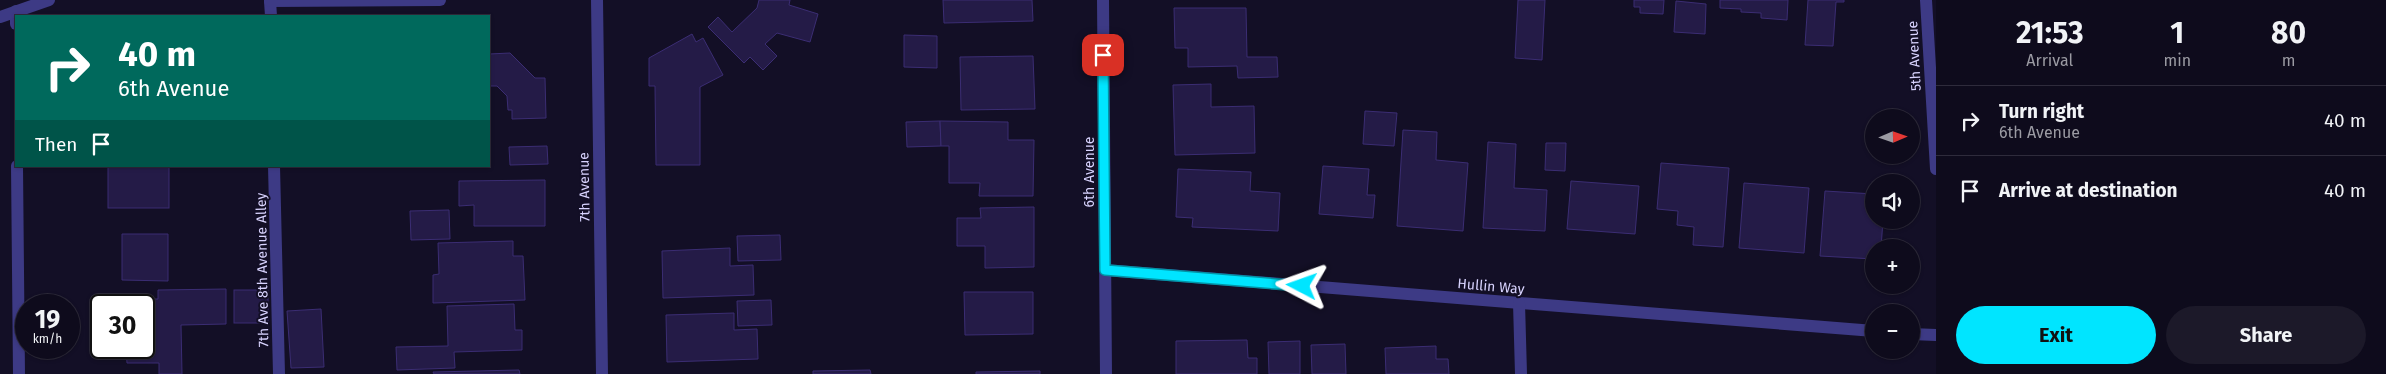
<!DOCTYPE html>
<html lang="en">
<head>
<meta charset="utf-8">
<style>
	body { margin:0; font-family:"Fira Sans",sans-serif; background:#1c1929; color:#f1f3f6; height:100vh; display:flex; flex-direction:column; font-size:19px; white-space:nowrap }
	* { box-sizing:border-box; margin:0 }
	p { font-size:16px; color:#9b9ba3 }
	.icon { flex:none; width:28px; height:28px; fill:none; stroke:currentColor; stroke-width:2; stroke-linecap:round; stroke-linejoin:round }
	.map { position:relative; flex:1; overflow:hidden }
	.sheet { display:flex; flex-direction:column; background:#0e0b1c; width:450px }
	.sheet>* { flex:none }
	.banner { position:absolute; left:15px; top:15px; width:475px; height:152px; border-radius:0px; box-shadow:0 1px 4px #0004,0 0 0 1px #2e2b3b; background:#00695c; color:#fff; overflow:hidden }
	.needle { width:32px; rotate:88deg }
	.buttons { position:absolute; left:1865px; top:109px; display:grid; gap:10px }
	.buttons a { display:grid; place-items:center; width:55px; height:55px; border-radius:50%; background:#0e0b1c; box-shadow:0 1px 4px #0004,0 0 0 1px #2e2b3b; font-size:25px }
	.speed { position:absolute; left:15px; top:294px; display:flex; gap:10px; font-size:25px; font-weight:700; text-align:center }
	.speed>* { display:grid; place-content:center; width:65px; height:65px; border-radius:50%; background:#0e0b1c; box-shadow:0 1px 4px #0004,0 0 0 1px #2e2b3b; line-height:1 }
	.speed small { font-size:12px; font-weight:400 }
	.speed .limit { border:2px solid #111; border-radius:8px; background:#fff; color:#111 }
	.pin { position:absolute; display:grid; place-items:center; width:42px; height:42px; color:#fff; margin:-21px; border-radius:10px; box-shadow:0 2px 8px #0006 }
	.me { position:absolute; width:55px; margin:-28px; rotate:274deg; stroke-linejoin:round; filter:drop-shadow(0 0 4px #0008) }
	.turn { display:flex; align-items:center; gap:18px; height:105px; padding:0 20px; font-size:22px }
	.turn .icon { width:65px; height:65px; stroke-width:2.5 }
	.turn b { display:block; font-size:35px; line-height:42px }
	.then { display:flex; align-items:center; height:48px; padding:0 20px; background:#0003; gap:10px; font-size:19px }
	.eta { display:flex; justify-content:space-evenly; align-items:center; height:85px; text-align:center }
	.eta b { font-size:30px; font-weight:700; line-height:35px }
	.button { display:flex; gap:10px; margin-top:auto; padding:10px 20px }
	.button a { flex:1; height:58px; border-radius:30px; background:#00e5ff; color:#111; font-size:20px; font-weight:700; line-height:58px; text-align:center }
	.button a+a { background:#1c1929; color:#f1f3f6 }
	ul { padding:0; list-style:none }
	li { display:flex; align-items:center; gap:15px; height:70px; padding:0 20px; border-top:1px solid #2e2b3b }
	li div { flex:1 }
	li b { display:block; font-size:19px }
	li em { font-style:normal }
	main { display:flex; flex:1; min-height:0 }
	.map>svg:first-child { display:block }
	.building { fill:#241b47; stroke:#3b2d73 }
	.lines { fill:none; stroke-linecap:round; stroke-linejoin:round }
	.lane { stroke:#3d3a85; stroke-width:12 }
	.street { stroke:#3d3a85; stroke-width:12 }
	.route-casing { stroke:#0095a6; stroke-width:12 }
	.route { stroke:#00e5ff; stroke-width:9 }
	.labels { text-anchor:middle; stroke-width:4; stroke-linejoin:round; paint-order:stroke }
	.street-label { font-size:14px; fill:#d9d4ff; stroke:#130f26 }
</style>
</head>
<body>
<main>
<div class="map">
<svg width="1936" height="374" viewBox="0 0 1936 374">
	<rect width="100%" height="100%" fill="#130f26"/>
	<g class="building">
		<path d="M759 0H790L789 5 818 14 810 42 777 33 765 44 777 56 763 70 750 57 744 63 708 27 718 17 732 32 757 8Z"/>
		<path d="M943 0H1032L1033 21 944 23Z"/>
		<path d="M1518 0H1545L1542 60 1515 58Z"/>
		<path d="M1634 0H1664L1663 14 1640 13V7H1634Z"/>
		<path d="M1720 0H1788L1787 20 1761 18V13L1741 12V9L1720 8Z"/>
		<path d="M1808 0H1844V2H1836L1833 46 1805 45Z"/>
		<path d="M1676 1 1706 4 1705 34 1674 32Z"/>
		<path d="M1174 8H1246L1247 57H1277L1278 77 1238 78 1237 66 1188 67V48H1175Z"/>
		<path d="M692 34 696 42 703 38 723 75 700 87V165H656L655 86H649V58Z"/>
		<path d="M904 35 937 36V68L904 67Z"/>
		<path d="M510 53 535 78H545L546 118 512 119V110H508L507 96 497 86H489V54Z"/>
		<path d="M1033 56 1035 109 961 110 960 57Z"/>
		<path d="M1211 84V107L1254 106 1255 153 1175 155 1173 85Z"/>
		<path d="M1365 111 1397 113 1394 146 1363 144Z"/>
		<path d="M940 121 941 146 907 147 906 122Z"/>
		<path d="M940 121 1008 122V140H1034L1033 196H979L980 183H949V146H941Z"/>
		<path d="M1403 130 1437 132 1436 160 1468 163 1463 231 1397 226Z"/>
		<path d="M1488 142 1516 144 1514 188 1547 190 1545 231 1483 228Z"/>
		<path d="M1546 143H1566L1565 171 1545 170Z"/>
		<path d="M547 146 548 164 510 165 509 147Z"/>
		<path d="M1661 163 1729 168 1723 247 1693 245 1694 227 1677 225 1678 211 1657 209Z"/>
		<rect x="108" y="166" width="61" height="42"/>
		<path d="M1323 166 1369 169 1367 195H1375L1373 218 1319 214Z"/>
		<path d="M1178 169 1251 172 1250 191 1280 193 1278 231 1192 227 1193 218 1176 217Z"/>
		<path d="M545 180V226H474V205L459 206V181Z"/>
		<path d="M1571 181 1639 186 1635 234 1567 229Z"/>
		<path d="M1744 183 1809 188 1804 253 1739 248Z"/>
		<path d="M1825 191 1874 194V220H1883L1881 248H1874V259L1820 256Z"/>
		<path d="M1034 207V267L985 268V246H957V218H981L980 208Z"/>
		<path d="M449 210 450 239 411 240 410 211Z"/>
		<path d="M122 234H168V281L122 280Z"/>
		<path d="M780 235 781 260 738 261 737 236Z"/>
		<path d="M513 241V256H523L525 300 433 303V275L439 274 438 243Z"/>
		<path d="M730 248V266L753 265 754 295 663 298 662 251Z"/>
		<path d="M226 289V324L181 325 182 374H159V363H127L126 348H144V305H119V299H158V290Z"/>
		<rect x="234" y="290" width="34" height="33"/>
		<path d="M964 292H1033V334L965 335Z"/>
		<path d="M771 300 772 325 738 326 737 301Z"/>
		<path d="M514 304 515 330H522V350L454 352 455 368 397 370 396 347 448 346 447 306Z"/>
		<path d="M321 309 324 367 291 368 287 311Z"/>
		<path d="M734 313V330L757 329 758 359 667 362 666 315Z"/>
		<path d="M1247 340 1248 358H1257V374H1176V341Z"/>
		<path d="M1300 341V374H1269L1268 342Z"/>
		<path d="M1345 344 1346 374H1312L1311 345Z"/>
		<path d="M1436 346V359H1448L1449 374H1386L1385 348Z"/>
		<path d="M519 370 520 374H434L433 372Z"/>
		<path d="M870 370 871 374H813V371Z"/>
		<path d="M1040 371V374H976V372Z"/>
	</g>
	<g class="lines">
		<g class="lane">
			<path d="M270 1 271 16"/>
			<path d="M274 166 279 374"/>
		</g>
		<g class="street">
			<path d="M597 0 602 374"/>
			<path d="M1103 0 1106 374"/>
			<path d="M1926 0 1936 169"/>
			<path d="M270 1 440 0"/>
			<path d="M16 11V24"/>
			<path d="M0 17 49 0"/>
			<path d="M17 166 19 374"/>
			<path d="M1105 270 1874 331"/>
			<path d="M1519 303 1521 374"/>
			<path d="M1911 334 1936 335"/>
		</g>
	</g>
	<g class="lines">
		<defs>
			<path id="route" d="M1103 55 1105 270 1302 286"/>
		</defs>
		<use href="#route" class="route-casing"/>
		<use href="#route" class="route"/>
	</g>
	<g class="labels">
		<g class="street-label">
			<text transform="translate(1914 56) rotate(-93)" y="5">5th Avenue</text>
			<text transform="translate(1089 172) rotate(-90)" y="5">6th Avenue</text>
			<text transform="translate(584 187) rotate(-91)" y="5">7th Avenue</text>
			<text transform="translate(262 270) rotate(-91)" y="5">7th Ave 8th Avenue Alley</text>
			<text transform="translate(1491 286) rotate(5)" y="5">Hullin Way</text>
		</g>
	</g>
</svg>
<div class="buttons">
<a><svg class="needle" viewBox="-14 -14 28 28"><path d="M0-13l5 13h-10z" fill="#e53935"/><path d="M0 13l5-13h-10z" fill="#9b9ba3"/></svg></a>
<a><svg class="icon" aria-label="sound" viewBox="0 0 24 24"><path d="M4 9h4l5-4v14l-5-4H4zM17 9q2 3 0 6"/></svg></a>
<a>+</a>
<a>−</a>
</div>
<div class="speed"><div>19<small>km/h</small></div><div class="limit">30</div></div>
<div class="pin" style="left:1103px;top:55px;background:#d93025"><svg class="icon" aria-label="arrive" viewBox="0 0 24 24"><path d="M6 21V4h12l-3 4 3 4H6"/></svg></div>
<svg class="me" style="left:1302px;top:286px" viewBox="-20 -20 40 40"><path d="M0-17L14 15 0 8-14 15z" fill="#00e5ff" stroke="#fff" stroke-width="4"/></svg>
<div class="banner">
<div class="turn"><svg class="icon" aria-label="right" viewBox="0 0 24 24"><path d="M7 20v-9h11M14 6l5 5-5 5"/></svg><div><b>40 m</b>6th Avenue</div></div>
<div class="then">Then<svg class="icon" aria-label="arrive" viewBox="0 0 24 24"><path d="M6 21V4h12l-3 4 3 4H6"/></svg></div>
</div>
</div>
<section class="sheet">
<div class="eta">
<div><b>21:53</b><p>Arrival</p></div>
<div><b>1</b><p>min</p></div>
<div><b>80</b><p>m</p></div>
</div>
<ul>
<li><svg class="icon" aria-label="right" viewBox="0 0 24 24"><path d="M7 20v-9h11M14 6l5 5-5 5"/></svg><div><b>Turn right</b><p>6th Avenue</p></div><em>40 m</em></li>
<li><svg class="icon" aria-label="arrive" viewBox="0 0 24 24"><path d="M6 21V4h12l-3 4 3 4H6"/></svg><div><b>Arrive at destination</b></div><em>40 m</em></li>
</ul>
<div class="button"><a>Exit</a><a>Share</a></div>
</section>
</main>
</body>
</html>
